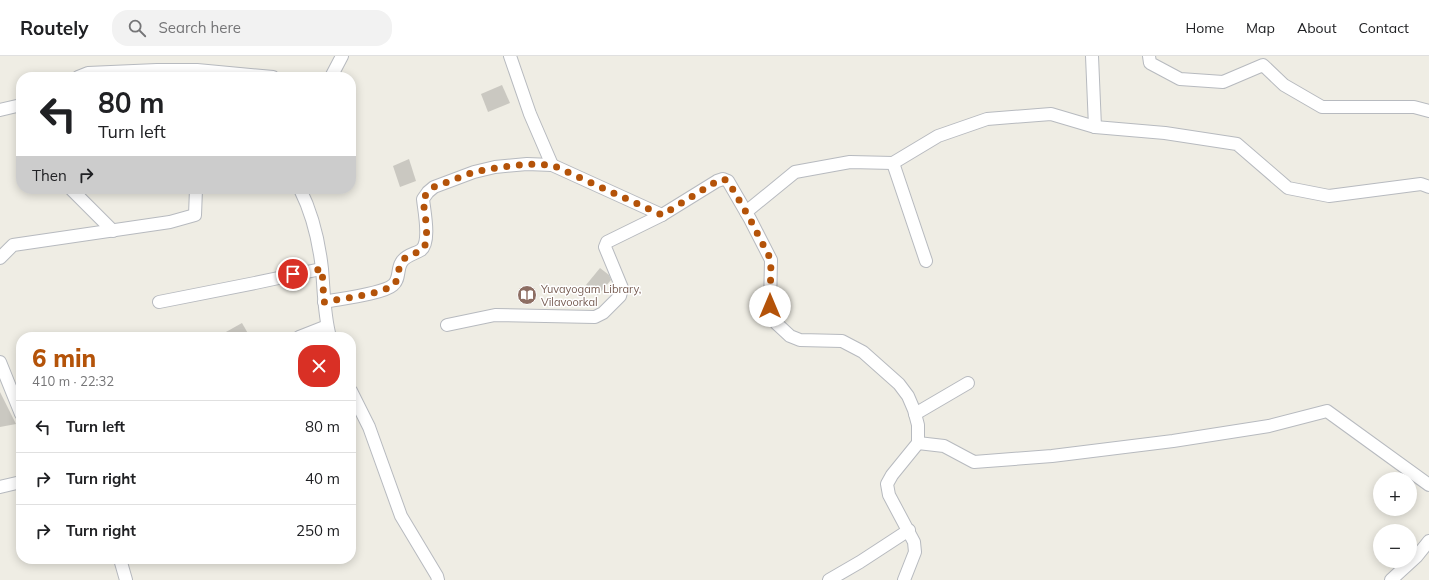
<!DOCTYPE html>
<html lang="en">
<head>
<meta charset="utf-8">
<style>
	body { margin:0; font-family:Mulish,sans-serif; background:#f2f2f2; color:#202124; height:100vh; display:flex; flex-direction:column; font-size:15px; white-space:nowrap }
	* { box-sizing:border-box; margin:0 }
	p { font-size:13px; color:#757577 }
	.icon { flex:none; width:22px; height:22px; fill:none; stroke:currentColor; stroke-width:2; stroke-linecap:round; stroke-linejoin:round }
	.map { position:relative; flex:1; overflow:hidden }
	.sheet { position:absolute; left:16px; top:276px; width:340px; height:232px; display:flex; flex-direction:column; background:#fff; border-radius:16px; box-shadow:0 2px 10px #0003 }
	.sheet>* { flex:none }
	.guide { position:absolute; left:16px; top:16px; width:340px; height:122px; border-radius:16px; box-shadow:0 2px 10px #0003; background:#fff; color:#202124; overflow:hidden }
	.buttons { position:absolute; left:1373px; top:416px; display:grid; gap:8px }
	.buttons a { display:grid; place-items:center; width:44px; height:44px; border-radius:50%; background:#fff; box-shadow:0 2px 10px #0003; font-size:20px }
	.pin { position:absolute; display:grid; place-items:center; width:34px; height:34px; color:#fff; margin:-17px; border:2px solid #fff; border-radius:50%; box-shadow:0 1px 4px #0007 }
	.me { position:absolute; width:44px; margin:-22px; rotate:0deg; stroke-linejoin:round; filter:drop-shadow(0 0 3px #0008) }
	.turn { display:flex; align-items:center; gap:14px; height:84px; padding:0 16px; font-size:18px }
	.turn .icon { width:52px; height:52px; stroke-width:2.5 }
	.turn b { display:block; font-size:28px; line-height:34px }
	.then { display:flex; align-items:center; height:38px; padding:0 16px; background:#0003; gap:8px; font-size:15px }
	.round { display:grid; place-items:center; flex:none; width:42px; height:42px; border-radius:16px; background:#f2f2f2 }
	.head { display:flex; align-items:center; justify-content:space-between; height:68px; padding:0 16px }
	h1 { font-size:24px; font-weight:800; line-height:30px; color:#b45309 }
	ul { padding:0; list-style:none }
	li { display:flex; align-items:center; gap:12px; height:52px; padding:0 16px; border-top:1px solid #e0e0e0 }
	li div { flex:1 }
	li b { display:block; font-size:15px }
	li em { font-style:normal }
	header { display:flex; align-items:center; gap:24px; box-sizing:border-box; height:56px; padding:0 20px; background:#fff; border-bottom:1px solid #e0e0e0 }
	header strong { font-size:19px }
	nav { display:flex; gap:22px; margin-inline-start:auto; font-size:14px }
	.search { width:280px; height:36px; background:#f2f2f2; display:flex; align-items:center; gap:10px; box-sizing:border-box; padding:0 14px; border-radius:16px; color:#757577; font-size:15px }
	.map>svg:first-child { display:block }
	.building { fill:#cac8c1 }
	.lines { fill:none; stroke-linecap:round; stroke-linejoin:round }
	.minor-casing { stroke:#b7babf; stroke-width:14 }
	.minor { stroke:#fff; stroke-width:12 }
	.route { stroke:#b45309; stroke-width:7; stroke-dasharray:0 12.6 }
	.labels { text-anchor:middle; stroke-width:3; stroke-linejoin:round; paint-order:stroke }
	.education-label { font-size:11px; fill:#785e54; stroke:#fff; text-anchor:start }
</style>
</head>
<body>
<header>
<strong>Routely</strong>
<div class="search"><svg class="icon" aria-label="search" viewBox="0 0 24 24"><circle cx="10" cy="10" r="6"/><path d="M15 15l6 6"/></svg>Search here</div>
<nav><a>Home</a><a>Map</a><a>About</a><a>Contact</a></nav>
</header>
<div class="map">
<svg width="1429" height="524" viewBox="0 0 1429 524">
	<rect width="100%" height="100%" fill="#efede4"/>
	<g class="building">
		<path d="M502 29 510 47 488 56 481 38Z"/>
		<path d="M409 103 416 125 400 131 393 110Z"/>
		<path d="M600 212 609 219 611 224 598 239 586 229Z"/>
		<path d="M242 267 250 281H217Z"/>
		<path d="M0 336 16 368 0 371Z"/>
	</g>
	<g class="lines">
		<defs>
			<g id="minor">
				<path d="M510 0 530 58 552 109"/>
				<path d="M1092 0 1095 71"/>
				<path d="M1149 0 1150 7 1180 23 1223 26 1263 9 1284 29 1322 51H1414L1429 55"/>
				<path d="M78 21 88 17 157 14H197L273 21"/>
				<path d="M331 21 342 0"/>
				<path d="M0 54 21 49"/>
				<path d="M893 107 926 205"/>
				<path d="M71 133 113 175"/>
				<path d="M300 133C312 157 319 186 322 213 324 236 324 259 330 281"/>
				<path d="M746 156 795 116 850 106 893 107 938 80 987 63 1051 58 1095 71 1165 77 1237 88 1288 132 1329 140 1421 128 1429 131"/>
				<path d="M662 159 717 125 723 123 728 125 750 163 771 204 770 250 776 267 790 280 800 284 842 285 863 296 899 328 908 340 914 354 918 369V387L892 419 887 428 889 439 914 486 915 496 904 524"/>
				<path d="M0 202 13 189 170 166 195 159 196 133"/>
				<path d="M159 246 255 227 321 213"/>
				<path d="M324 246C338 243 383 238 393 229 400 223 397 214 401 207 405 199 415 198 421 194 431 186 424 154 423 143L428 136 434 131 474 116 495 111 527 108 552 109 662 159 607 186 605 191 622 232 620 240 603 257 595 261 495 259 447 269"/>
				<path d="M299 281 327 270"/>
				<path d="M0 306 21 358"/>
				<path d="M351 335 369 371 401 460 437 520 438 524"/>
				<path d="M915 358 968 327"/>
				<path d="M918 387 944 390 974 406 1052 400 1173 385 1269 370 1327 355 1429 429"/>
				<path d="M0 431 21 426"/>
				<path d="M120 503 126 524"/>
				<path d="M829 524 860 506 909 474"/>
				<path d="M1391 524 1417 500 1429 485"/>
			</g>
		</defs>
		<use href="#minor" class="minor-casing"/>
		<use href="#minor" class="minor"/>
	</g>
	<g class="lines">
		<path class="route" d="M293 218 322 213 324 246C338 243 383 238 393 229 400 223 397 214 401 207 405 199 415 198 422 194 431 186 424 154 423 143L428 136 434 131 474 116 495 112 527 108 552 109 662 159 717 125 723 123 728 125 750 163 771 204 770 250"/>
	</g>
	<defs>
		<symbol id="library-disc" viewBox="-11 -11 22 22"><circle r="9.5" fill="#8d6e63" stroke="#fff"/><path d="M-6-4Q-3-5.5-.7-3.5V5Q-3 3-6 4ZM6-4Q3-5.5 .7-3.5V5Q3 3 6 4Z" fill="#fff"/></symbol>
	</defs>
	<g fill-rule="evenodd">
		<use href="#library-disc" x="516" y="228" width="22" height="22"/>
	</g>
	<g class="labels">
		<g class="education-label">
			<text x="541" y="237">Yuvayogam Library,<tspan x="541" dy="13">Vilavoorkal</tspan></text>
		</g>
	</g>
</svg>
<div class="buttons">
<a>+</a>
<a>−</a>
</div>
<div class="pin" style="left:293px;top:218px;background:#d93025"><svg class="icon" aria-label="arrive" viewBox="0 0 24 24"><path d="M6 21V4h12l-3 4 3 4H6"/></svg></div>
<svg class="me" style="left:770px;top:250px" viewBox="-20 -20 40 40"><circle r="19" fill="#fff"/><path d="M0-13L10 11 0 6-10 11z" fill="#b45309"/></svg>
<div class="guide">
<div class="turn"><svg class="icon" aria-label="left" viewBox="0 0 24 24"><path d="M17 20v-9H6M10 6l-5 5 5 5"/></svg><div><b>80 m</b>Turn left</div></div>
<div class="then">Then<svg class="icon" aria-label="right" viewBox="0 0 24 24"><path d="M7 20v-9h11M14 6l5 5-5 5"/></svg></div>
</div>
<section class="sheet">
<div class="head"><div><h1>6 min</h1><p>410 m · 22:32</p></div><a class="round" style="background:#d93025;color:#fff"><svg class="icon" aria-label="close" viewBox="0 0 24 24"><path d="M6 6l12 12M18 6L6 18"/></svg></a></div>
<ul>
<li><svg class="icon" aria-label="left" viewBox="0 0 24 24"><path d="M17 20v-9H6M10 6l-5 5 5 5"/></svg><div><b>Turn left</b></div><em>80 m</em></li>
<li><svg class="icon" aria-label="right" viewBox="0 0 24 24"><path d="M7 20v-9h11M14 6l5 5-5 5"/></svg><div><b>Turn right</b></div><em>40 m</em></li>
<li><svg class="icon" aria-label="right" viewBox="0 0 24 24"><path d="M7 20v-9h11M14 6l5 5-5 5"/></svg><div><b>Turn right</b></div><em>250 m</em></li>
</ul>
</section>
</div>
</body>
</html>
